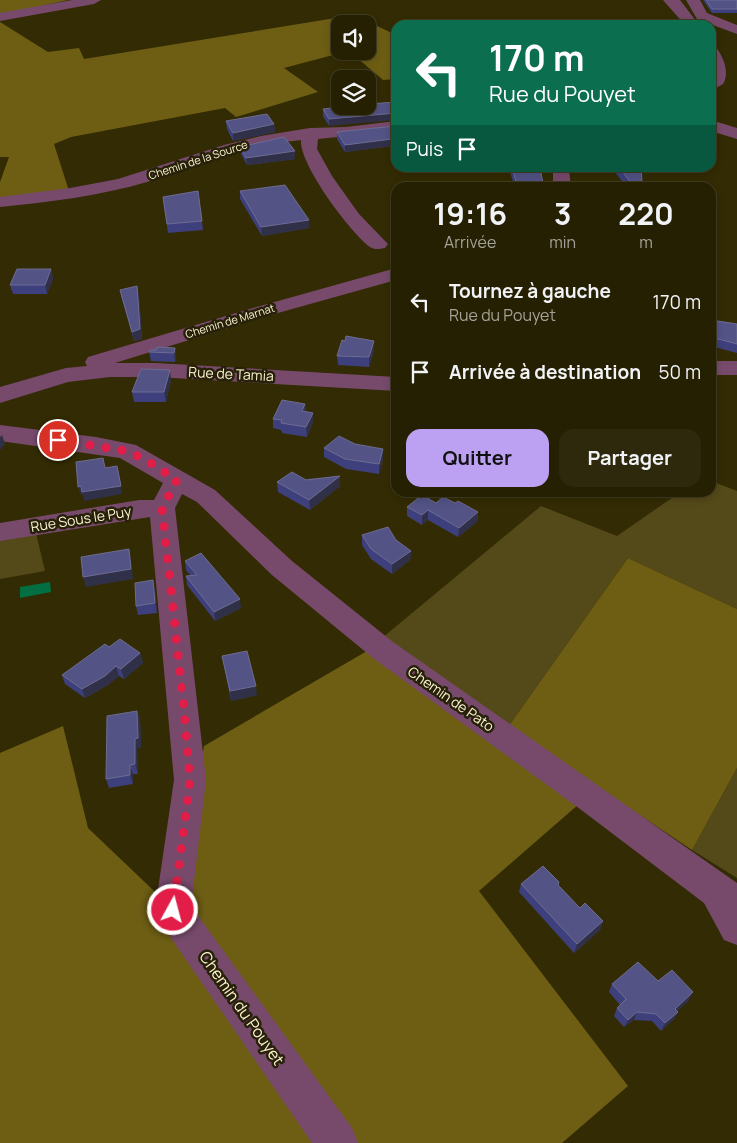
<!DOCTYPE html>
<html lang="fr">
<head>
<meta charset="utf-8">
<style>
	body { margin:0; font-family:Manrope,sans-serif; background:#2e280c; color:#f1f3f6; height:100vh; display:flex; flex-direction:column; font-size:19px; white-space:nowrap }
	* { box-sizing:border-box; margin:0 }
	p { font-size:16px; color:#a4a399 }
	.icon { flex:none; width:28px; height:28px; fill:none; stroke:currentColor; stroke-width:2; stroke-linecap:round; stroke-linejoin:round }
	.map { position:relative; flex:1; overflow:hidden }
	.side { position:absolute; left:391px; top:182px; width:325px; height:315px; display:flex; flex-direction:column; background:#262002; border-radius:15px; box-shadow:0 2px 8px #0003,0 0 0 1px #423e24 }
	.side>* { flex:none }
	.banner { position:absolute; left:391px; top:20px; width:325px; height:152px; border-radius:15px; box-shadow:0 2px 8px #0003,0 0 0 1px #423e24; background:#0b6e4f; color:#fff; overflow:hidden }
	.tools { position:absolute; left:331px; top:15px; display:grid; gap:10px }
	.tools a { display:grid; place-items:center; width:45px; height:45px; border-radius:10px; background:#262002; box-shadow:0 2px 8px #0003,0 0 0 1px #423e24; font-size:25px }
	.pin { position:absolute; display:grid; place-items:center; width:42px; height:42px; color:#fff; margin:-21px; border:2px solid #fff; border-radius:50%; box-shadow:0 1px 5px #0007 }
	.me { position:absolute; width:55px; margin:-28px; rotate:7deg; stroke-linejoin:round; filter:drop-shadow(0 0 4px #0008) }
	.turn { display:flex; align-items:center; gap:18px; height:105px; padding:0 15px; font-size:22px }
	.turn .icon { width:65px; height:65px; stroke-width:2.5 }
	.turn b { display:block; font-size:35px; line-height:42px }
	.then { display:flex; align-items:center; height:48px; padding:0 15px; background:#0003; gap:10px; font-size:19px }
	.eta { display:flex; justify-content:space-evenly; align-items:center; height:85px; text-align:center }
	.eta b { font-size:30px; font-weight:700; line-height:35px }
	.action { display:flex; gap:10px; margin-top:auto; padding:10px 15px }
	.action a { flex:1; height:58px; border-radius:15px; background:#bca0f2; color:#111; font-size:20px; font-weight:700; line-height:58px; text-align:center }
	.action a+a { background:#2e280c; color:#f1f3f6 }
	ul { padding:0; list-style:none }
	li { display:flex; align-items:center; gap:15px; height:70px; padding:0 15px }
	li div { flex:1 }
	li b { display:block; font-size:19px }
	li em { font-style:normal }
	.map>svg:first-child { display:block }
	.green { fill:#544919 }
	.forest { fill:#6d5e14 }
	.water { fill:#016f41 }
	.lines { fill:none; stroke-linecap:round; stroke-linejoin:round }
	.minor { fill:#774a6c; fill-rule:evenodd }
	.wall { fill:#3e407d }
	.shaded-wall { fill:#313049 }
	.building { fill:#535386; stroke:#6d6c91 }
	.route { stroke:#e11d48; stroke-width:9; stroke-dasharray:0 16.2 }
	.labels { text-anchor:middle; stroke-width:5; stroke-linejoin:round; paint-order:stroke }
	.far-street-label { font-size:11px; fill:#fbf2cf; stroke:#27210a }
	.street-label { font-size:14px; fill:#fbf2cf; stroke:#27210a }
	.near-street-label { font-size:16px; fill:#fbf2cf; stroke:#27210a }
</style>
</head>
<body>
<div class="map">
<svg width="737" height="1143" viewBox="0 0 737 1143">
	<rect width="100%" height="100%" fill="#332b03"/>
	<g class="green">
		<path d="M711 481 737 491V609L628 558 508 727 382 638 541 506 617 536 679 493 711 492Z"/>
		<path d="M35 529 45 571 0 579V536Z"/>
		<path d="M737 768V878L692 850Z"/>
	</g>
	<g class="forest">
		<path d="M0 0H68L0 15Z"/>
		<path d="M354 15 396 35V79L383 80 349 51H368V24H340V51H348L284 68 318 92 236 117 225 108 71 137 54 144 69 191 0 199V182L9 157H0V22L48 52 79 48 84 59Z"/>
		<path d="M628 558 737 609V768L692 850 508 727Z"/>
		<path d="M367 651 579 804 479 891 628 1086 562 1143H0V753L63 726 88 828 173 909 204 746Z"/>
	</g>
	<path class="water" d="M50 582 51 592 20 598V587Z"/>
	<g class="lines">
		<g class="minor">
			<path d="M72 0H101L94 4 0 21V13Z"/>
			<path d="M663 0H680L699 25H685Z"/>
			<path d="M686 0H700L707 13 737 25V34L697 19Z"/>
			<path d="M711 46 716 47C723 57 730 72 723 84L711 91Z"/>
			<path d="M711 120 737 128V139L711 131Z"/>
			<path d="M396 121V131L318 139 317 149 332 176 359 214 388 244 385 248C379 249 375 250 370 247 350 232 299 164 301 140 247 145 199 167 147 182 99 196 50 202 0 207V197L70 188 118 179 224 145 261 136 310 128 346 127Z"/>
			<path d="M553 168H569L571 188H553Z"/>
			<path d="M396 268V280L260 318 115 363H156L396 377V391L156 377H110L68 382 0 403V387L66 368 87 366 85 362 88 357 246 310Z"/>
			<rect x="711" y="361" width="26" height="14"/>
			<path d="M0 425 96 437 136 445 215 490 292 561 393 642 737 883V945L724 940 704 903 580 809 373 658 272 575 197 502 182 494 175 508 206 780 191 906 352 1128 358 1143H312L160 922 155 910 174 780 150 517 0 541V523L139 500H154L163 483 120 458 0 441Z"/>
		</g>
	</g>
	<g class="wall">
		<path d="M703 0H737V13H712Z"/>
		<path d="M396 102 329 126 323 116V109Z"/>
		<path d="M226 121 274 124 275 132 233 141 227 129Z"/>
		<path d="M396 126 395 150 392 146 345 152 337 139V132Z"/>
		<path d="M240 147 295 159 247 165 241 154Z"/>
		<path d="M510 168H540L544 188H515L510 172Z"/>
		<path d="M612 168H641L642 181 641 188H627Z"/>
		<path d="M198 191 203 230 168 233 163 197Z"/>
		<path d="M240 191 309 220V228L262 236 240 199Z"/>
		<path d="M51 269 53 279 47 294H13L10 285Z"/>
		<path d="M120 290 139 295 142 339 134 341 122 299Z"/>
		<path d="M711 320 737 324V353L711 346Z"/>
		<path d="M374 341V350L369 367 338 365 337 356Z"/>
		<path d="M175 348 176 358 175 362 151 361 149 352Z"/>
		<path d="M171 380 166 402H134L132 392Z"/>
		<path d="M305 404 306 411 313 413V422L307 437 282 433 281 430 273 428V419Z"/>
		<path d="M324 448 383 459 379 474 346 469 324 457Z"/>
		<path d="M340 476V486L310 510 278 492 277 482Z"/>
		<path d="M455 503 478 512 477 522 458 537 428 520 422 525 407 516V507Z"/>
		<path d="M362 535 396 540 411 551 410 560 392 574 371 559 362 545Z"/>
		<path d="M185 561 241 608 215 621 187 585 186 576H191L186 570Z"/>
		<path d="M155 590 157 613 138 615 136 606Z"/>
		<path d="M109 647 140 653 143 663 124 679 119 676 108 685 85 698 65 684 62 675Z"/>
		<path d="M222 656 257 695 231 701Z"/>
		<path d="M137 711 140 720 141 748H137L138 774H133V784L109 788 106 779Z"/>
		<path d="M521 884 558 885 580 908 603 921 600 930 574 953 519 892Z"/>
		<path d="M658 981 689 1000 677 1011 678 1012 674 1019 661 1031 652 1021 634 1020 624 1027 614 1016 617 1008 620 1005 609 992 612 984Z"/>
	</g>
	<g class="shaded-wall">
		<path d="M396 113V120L329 126V119Z"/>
		<path d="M274 124 275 132 233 141V133Z"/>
		<path d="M392 139V146L345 152V145Z"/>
		<rect x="395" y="143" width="1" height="7"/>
		<path d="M295 151V159L247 165 246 158Z"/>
		<path d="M309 220V228L262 236 261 227Z"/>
		<path d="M51 269 53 279 47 294 45 285Z"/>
		<path d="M137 286 139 295 142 339 134 341 132 332Z"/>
		<path d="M374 341V350L369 367V357Z"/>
		<path d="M175 348 176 358 175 362 174 353Z"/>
		<path d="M170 370 171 380 166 402 164 392Z"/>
		<path d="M305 404 306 413 302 411Z"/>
		<path d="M313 413V422L307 437 306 427Z"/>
		<path d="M2 435 5 444 0 450V437Z"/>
		<path d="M383 449V459L379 474V464Z"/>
		<path d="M117 466 122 494 84 501 83 495H81L78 487Z"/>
		<path d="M340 476V486L310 510 309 500Z"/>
		<path d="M428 510V520L422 525V515Z"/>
		<path d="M478 512 477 522 458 537 459 528Z"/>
		<path d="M129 549 131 559 133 579 86 587 83 577Z"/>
		<path d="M411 551 410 560 392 574V564Z"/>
		<path d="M153 580 155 590 157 613 155 603Z"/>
		<path d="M240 599 241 608 215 621 214 612Z"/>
		<path d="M140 653 143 663 124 679 121 669Z"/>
		<path d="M116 666 119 676 108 685 85 698 82 689Z"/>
		<path d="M256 686 257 695 231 701 230 691Z"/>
		<path d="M137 711 140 720 141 748H137L138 774 135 764V739Z"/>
		<path d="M130 765 133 774V784L130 775Z"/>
		<path d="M603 921 600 930 574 953 577 944Z"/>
		<path d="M693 992 689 1000 671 1017 675 1009Z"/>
		<path d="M637 1012 634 1020 624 1027 628 1020Z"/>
		<path d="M678 1012 674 1019 661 1031 665 1023Z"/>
	</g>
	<g class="building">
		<path d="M706 0H737V9H712Z"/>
		<path d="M396 102V113L329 119 323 109 348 106H368V104Z"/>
		<path d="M267 114 274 124 233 133 226 121Z"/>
		<path d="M396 126V143H395L392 139 345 145 337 132Z"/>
		<path d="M284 137 295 151 246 158 240 147Z"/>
		<path d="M512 168H540L544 188H518Z"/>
		<path d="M620 168H641L642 181 630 182Z"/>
		<path d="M285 185 309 220 261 227 240 191Z"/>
		<path d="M198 191 202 221 167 224 163 197Z"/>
		<path d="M17 269H51L45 285H10Z"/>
		<path d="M137 286 140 329 132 332 120 290Z"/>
		<path d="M711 320 737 324V344L711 337Z"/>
		<path d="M346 336 374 341 369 357 337 356 342 340 345 341Z"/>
		<path d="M157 347 175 348 174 353 149 352 150 350H156Z"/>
		<path d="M141 369 170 370 164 392H132Z"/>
		<path d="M282 400 305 404 302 411 313 413 306 427 281 423 282 420 273 419Z"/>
		<path d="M339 436 355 444 383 449 379 464 345 459 324 448Z"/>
		<path d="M103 458 105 468 117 466 121 486 82 492 81 486 78 487 76 462Z"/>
		<path d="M292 472 306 480 340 476 309 500 277 482Z"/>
		<path d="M422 495 436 503 443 497 455 503 458 501 478 512 459 528 428 510 422 515 407 507Z"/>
		<path d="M388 527 396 540 411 551 392 564 371 549 362 535Z"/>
		<path d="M129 549 131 569 83 577 81 557Z"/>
		<path d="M201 553 240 599 214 612 186 576 197 575 185 561Z"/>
		<path d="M153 580 155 603 136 606 135 583Z"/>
		<path d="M120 639 140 653 121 669 116 666 105 676 82 689 62 675 105 644 109 647Z"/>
		<path d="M247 651 256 686 230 691 222 656Z"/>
		<path d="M137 711 138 738 135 739V764L130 765V775L106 779 107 716Z"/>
		<path d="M543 866 559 882 558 885 580 908 585 903 603 921 577 944 521 884Z"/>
		<path d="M638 962 658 981 672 970 693 992 675 1009 678 1012 665 1023 656 1014 637 1012 628 1020 617 1008 626 999 612 984Z"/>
	</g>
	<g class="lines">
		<path class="route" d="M58 440 127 451 144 459 177 480 162 508 184 710 190 780 173 910"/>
	</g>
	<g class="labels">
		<g class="far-street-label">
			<text transform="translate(198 160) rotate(-18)" y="4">Chemin de la Source</text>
			<text transform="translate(230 321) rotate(-17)" y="4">Chemin de Marnat</text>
		</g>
		<g class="street-label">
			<text transform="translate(231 374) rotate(3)" y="5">Rue de Tamia</text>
			<text transform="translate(81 519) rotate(-9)" y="5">Rue Sous le Puy</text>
			<text transform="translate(451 699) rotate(35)" y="5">Chemin de Pato</text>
		</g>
		<g class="near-street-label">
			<text transform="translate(242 1008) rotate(55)" y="6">Chemin du Pouyet</text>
		</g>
	</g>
</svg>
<div class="tools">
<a><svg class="icon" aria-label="sound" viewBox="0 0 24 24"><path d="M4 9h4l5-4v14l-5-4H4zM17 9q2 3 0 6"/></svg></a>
<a><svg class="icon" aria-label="layers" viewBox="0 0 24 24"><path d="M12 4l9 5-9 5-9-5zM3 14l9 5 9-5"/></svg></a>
</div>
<div class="pin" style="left:58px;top:440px;background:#d93025"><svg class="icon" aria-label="arrive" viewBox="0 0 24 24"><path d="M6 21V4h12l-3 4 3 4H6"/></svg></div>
<svg class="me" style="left:173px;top:910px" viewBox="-20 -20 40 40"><circle r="17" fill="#e11d48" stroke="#fff" stroke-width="3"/><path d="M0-11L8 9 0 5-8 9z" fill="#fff"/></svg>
<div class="banner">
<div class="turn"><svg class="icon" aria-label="left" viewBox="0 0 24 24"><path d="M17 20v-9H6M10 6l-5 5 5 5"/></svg><div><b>170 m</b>Rue du Pouyet</div></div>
<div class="then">Puis<svg class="icon" aria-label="arrive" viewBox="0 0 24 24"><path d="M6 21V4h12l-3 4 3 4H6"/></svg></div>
</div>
<section class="side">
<div class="eta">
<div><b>19:16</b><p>Arrivée</p></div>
<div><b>3</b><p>min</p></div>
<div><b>220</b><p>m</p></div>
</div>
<ul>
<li><svg class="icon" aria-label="left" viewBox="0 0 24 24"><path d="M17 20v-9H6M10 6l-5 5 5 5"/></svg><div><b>Tournez à gauche</b><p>Rue du Pouyet</p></div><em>170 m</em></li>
<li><svg class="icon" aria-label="arrive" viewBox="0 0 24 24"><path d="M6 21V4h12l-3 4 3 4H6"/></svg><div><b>Arrivée à destination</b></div><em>50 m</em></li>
</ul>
<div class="action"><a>Quitter</a><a>Partager</a></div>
</section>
</div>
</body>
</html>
